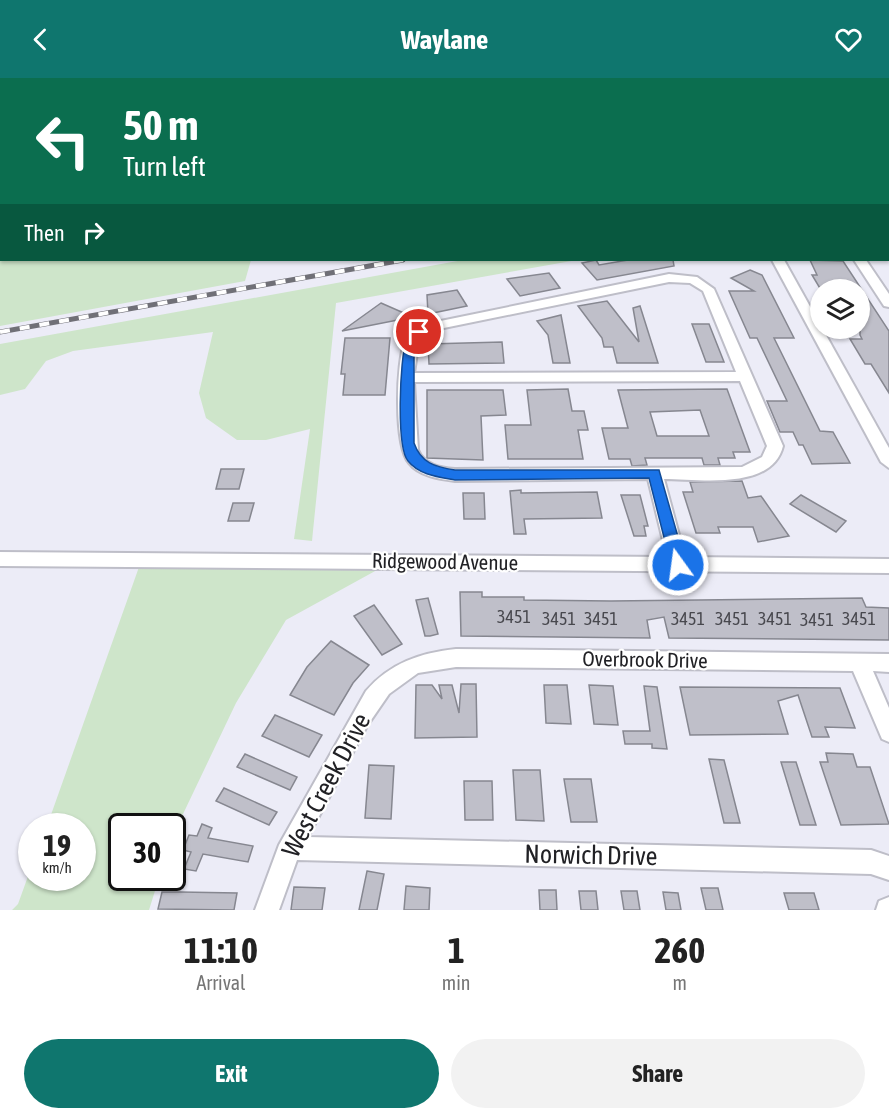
<!DOCTYPE html>
<html lang="en">
<head>
<meta charset="utf-8">
<style>
	body { margin:0; font-family:"Asap Condensed",sans-serif; background:#f2f2f2; color:#222; height:100vh; display:flex; flex-direction:column; font-size:22px; white-space:nowrap }
	* { box-sizing:border-box; margin:0 }
	p { font-size:20px; color:#767676 }
	.icon { flex:none; width:33px; height:33px; fill:none; stroke:currentColor; stroke-width:2; stroke-linecap:round; stroke-linejoin:round }
	.map { position:relative; height:832px; overflow:hidden }
	.details { display:flex; flex-direction:column; background:#fff; flex:1 }
	.details>* { flex:none }
	.guide { position:absolute; left:0px; top:0px; width:890px; height:183px; box-shadow:0 2px 4px #0004; background:#0b6e4f; color:#fff; overflow:hidden }
	.fabs { position:absolute; left:810px; top:201px; display:grid; gap:12px }
	.fabs a { display:grid; place-items:center; width:60px; height:60px; border-radius:50%; background:#fff; box-shadow:0 2px 4px #0004; font-size:30px }
	.speed { position:absolute; left:18px; top:735px; display:flex; gap:12px; font-size:30px; font-weight:700; text-align:center }
	.speed>* { display:grid; place-content:center; width:78px; height:78px; border-radius:50%; background:#fff; box-shadow:0 2px 4px #0004; line-height:1 }
	.speed small { font-size:15px; font-weight:400 }
	.speed .limit { border:3px solid #111; border-radius:9px; background:#fff; color:#111 }
	.pin { position:absolute; display:grid; place-items:center; width:51px; height:51px; color:#fff; margin:-26px; border:3px solid #fff; border-radius:50%; box-shadow:0 2px 6px #0007 }
	.me { position:absolute; width:66px; margin:-33px; rotate:346deg; stroke-linejoin:round; filter:drop-shadow(0 0 4px #0008) }
	.turn { display:flex; align-items:center; gap:21px; height:126px; padding:0 24px; font-size:27px }
	.turn .icon { width:78px; height:78px; stroke-width:2.5 }
	.turn b { display:block; font-size:42px; line-height:51px }
	.then { display:flex; align-items:center; height:57px; padding:0 24px; background:#0003; gap:12px; font-size:22px }
	.eta { display:flex; justify-content:space-evenly; align-items:center; height:102px; text-align:center }
	.eta b { font-size:36px; font-weight:700; line-height:42px }
	.button { display:flex; gap:12px; margin-top:auto; padding:12px 24px }
	.button a { flex:1; height:69px; border-radius:36px; background:#0f766e; color:#fff; font-size:24px; font-weight:700; line-height:69px; text-align:center }
	.button a+a { background:#f2f2f2; color:#222 }
	header { display:flex; justify-content:space-between; align-items:center; height:78px; padding:0 24px; background:#0f766e; color:#fff; font-size:27px; font-weight:700 }
	.map>svg:first-child { display:block }
	.green { fill:#cee5ca }
	.building { fill:#bfbfc9; stroke:#868790; stroke-width:1.5; fill-rule:evenodd }
	.lines { fill:none; stroke-linecap:round; stroke-linejoin:round }
	.street-casing { stroke:#bebec8; stroke-width:4 }
	.street { fill:#fff; fill-rule:evenodd }
	.rail-far1-casing { stroke:#707077; stroke-width:4.5 }
	.rail-casing { stroke:#707077; stroke-width:5 }
	.rail-far1 { stroke:#fff; stroke-width:3; stroke-dasharray:8; stroke-linecap:butt }
	.rail { stroke:#fff; stroke-width:4; stroke-dasharray:10; stroke-linecap:butt }
	.route { fill:#1a73e8; stroke:#114b97; stroke-width:1.5 }
	.labels { text-anchor:middle; stroke-width:4.5; stroke-linejoin:round; paint-order:stroke }
	.number-label { font-size:18px; fill:#48484e }
	.street-label { font-size:21px; fill:#212125; stroke:#fff }
	.near-street-label { font-size:26px; fill:#212125; stroke:#fff }
</style>
</head>
<body>
<header><svg class="icon" aria-label="back" viewBox="0 0 24 24"><path d="M15 5l-7 7 7 7"/></svg>Waylane<svg class="icon" aria-label="heart" viewBox="0 0 24 24"><path d="M12 20l-8-8c-3-5 5-10 8-4 3-6 11-1 8 4z"/></svg></header>
<div class="map">
<svg width="889" height="832" viewBox="0 0 889 832">
	<rect width="100%" height="100%" fill="#ececf7"/>
	<g class="green">
		<path d="M0 102 2 182H251L245 203 0 248Z"/>
		<path d="M463 182H577L336 225 312 463 294 461 310 351 266 362H237L206 340 199 315 213 254 73 273 46 283 25 311 0 317V266Z"/>
		<path d="M139 489 377 492 286 542 236 625 173 757 172 748H122V800H159L149 832H12L18 826 31 790 32 800H82V748H47Z"/>
	</g>
	<g class="building">
		<path d="M596 182 599 187 628 182H673L674 188 597 202 582 185Z"/>
		<path d="M810 182 843 183 889 253V315L871 286H865L850 261H862L860 257V212H821L812 197H817Z"/>
		<path d="M750 192 762 197 794 260H774L820 353 833 354 850 385 812 386 803 367H799L793 354H780L767 323H787L757 260H750L729 213H754L731 200Z"/>
		<path d="M549 195 560 210 520 218 507 201Z"/>
		<path d="M457 212 467 228 428 236 427 217Z"/>
		<path d="M607 223 639 264 633 230 640 228 658 285H617L613 269H604L602 260 578 228Z"/>
		<path d="M381 225 413 239 342 253Z"/>
		<path d="M561 237 570 285H553L548 257 537 243Z"/>
		<path d="M692 246H709L724 284H706Z"/>
		<path d="M345 260H390L385 317H343L345 296H341Z"/>
		<path d="M502 264 504 285 429 286 428 266Z"/>
		<path d="M568 311 572 333H584L588 352H578L583 381H508L505 347H531L527 312Z"/>
		<path d="M727 311 750 374H733L735 380H718L720 387H704L702 380H645L647 387 632 388 630 381H609L602 350H628L618 312ZM700 332 709 358H657L650 334Z"/>
		<path d="M427 312H503L506 337 481 338 483 382 427 380Z"/>
		<path d="M221 391H244L239 411H216Z"/>
		<path d="M742 403 748 420 761 418 789 458 758 464 753 449H718L720 455H696L683 414H693L690 404Z"/>
		<path d="M521 412V415L597 414 602 440 524 441 526 456H514L510 413Z"/>
		<path d="M463 415H484L485 441H464Z"/>
		<path d="M621 417H640L648 448H644L646 458H634Z"/>
		<path d="M801 417 846 443 836 454 790 426Z"/>
		<path d="M233 425H254L249 443H228Z"/>
		<path d="M460 514H482V519H524V522L611 523 862 520 866 529 889 530V562L669 560 664 539 647 542 650 560 461 558Z"/>
		<path d="M428 520 438 556 430 558H425L416 522Z"/>
		<path d="M374 527 402 566 382 577 354 538Z"/>
		<path d="M331 563 369 587 353 605 334 637 290 617 307 589Z"/>
		<path d="M461 606H476L477 659 415 660 416 607H432L442 621 439 607H452L459 635Z"/>
		<path d="M544 607H567L571 646 546 645Z"/>
		<path d="M589 607 613 608 618 647 594 646Z"/>
		<path d="M644 608 657 609 667 671 652 670V666H625L623 653H650Z"/>
		<path d="M680 609 840 610 855 650 825 649 829 659H812L798 617 778 623 788 656 690 657Z"/>
		<path d="M275 637 322 657 309 679 262 658Z"/>
		<path d="M826 675 853 676 857 689H870L889 746 841 747 820 684H828Z"/>
		<path d="M245 676 297 699 290 712 237 689Z"/>
		<path d="M709 681 724 682 740 745H724Z"/>
		<path d="M781 684H796L816 747H800Z"/>
		<path d="M369 687 394 688 391 741 365 740Z"/>
		<path d="M513 692H540L544 743 516 742Z"/>
		<path d="M564 701H591L597 744H571Z"/>
		<path d="M464 703H492L493 742H465Z"/>
		<path d="M224 710 277 734 269 747 216 723Z"/>
		<path d="M202 746 212 750 208 760 253 768 248 784 203 776 196 793 184 791 191 774 183 772 189 757 197 758Z"/>
		<path d="M367 793 384 796 377 832H359Z"/>
		<path d="M406 808 430 810 429 832H404Z"/>
		<path d="M294 809 325 810 322 832H291Z"/>
		<path d="M701 810H718L723 832H706Z"/>
		<path d="M539 812H556L557 832H540Z"/>
		<path d="M579 813H596L598 832H581Z"/>
		<path d="M621 813H637L640 832H624Z"/>
		<path d="M162 814H180L237 815 234 832 158 831Z"/>
		<path d="M663 814 678 815 681 832H666Z"/>
		<path d="M784 815H814L819 832H789Z"/>
	</g>
	<g class="lines">
		<defs>
			<g id="street">
				<rect x="888" y="154" width="1" height="6"/>
				<path d="M772 182H784L889 370V390L881 384Z"/>
				<path d="M854 182H866L889 216V229L884 228Z"/>
				<path d="M669 196 697 199 714 211 783 368C772 413 700 401 664 401L685 479 889 481V495L0 488V474L667 479 648 401 455 403C439 401 419 398 409 385 394 367 396 284 405 263 408 255 414 251 421 247ZM669 204 690 205 703 213 736 294 414 295 419 262 434 252ZM740 303 767 368 762 379 742 389 455 391C441 390 424 387 418 372L414 304Z"/>
				<path d="M456 571 889 576V594L873 593 889 630V664L882 661 853 593 456 589 418 595 389 616 367 648 308 759 871 772 889 778V802L871 796 297 782 279 832H255L279 767 366 613C390 585 420 575 456 571Z"/>
				<path d="M889 819V832H876L879 823Z"/>
			</g>
		</defs>
		<use href="#street" class="street-casing"/>
		<use href="#street" class="street"/>
		<defs>
			<path id="rail-far1" d="M251 2 254 0"/>
			<path id="rail" d="M0 254 403 182"/>
		</defs>
		<use href="#rail-far1" class="rail-far1-casing"/>
		<use href="#rail" class="rail-casing"/>
		<use href="#rail-far1" class="rail-far1"/>
		<use href="#rail" class="rail"/>
	</g>
	<path class="route" d="M419 250 425 254 418 261 414 275V365C421 385 435 389 455 392H659L686 487 683 491H673L671 487 649 400 455 402C439 399 419 397 408 383 396 369 400 281 406 263 409 257 413 252 419 250Z"/>
	<g class="labels">
		<g class="number-label">
			<text x="514" y="545">3451</text>
			<text x="559" y="547">3451</text>
			<text x="601" y="547">3451</text>
			<text x="688" y="547">3451</text>
			<text x="732" y="547">3451</text>
			<text x="775" y="547">3451</text>
			<text x="859" y="547">3451</text>
			<text x="817" y="548">3451</text>
		</g>
		<g class="street-label">
			<text transform="translate(445 484) rotate(1)" y="7">Ridgewood Avenue</text>
			<text transform="translate(645 582) rotate(1)" y="7">Overbrook Drive</text>
		</g>
		<g class="near-street-label">
			<text transform="translate(326 707) rotate(-62)" y="9">West Creek Drive</text>
			<text transform="translate(591 777) rotate(1)" y="9">Norwich Drive</text>
		</g>
	</g>
</svg>
<div class="fabs">
<a><svg class="icon" aria-label="layers" viewBox="0 0 24 24"><path d="M12 4l9 5-9 5-9-5zM3 14l9 5 9-5"/></svg></a>
</div>
<div class="speed"><div>19<small>km/h</small></div><div class="limit">30</div></div>
<div class="pin" style="left:419px;top:254px;background:#d93025"><svg class="icon" aria-label="arrive" viewBox="0 0 24 24"><path d="M6 21V4h12l-3 4 3 4H6"/></svg></div>
<svg class="me" style="left:678px;top:487px" viewBox="-20 -20 40 40"><circle r="17" fill="#1a73e8" stroke="#fff" stroke-width="3"/><path d="M0-11L8 9 0 5-8 9z" fill="#fff"/></svg>
<div class="guide">
<div class="turn"><svg class="icon" aria-label="left" viewBox="0 0 24 24"><path d="M17 20v-9H6M10 6l-5 5 5 5"/></svg><div><b>50 m</b>Turn left</div></div>
<div class="then">Then<svg class="icon" aria-label="right" viewBox="0 0 24 24"><path d="M7 20v-9h11M14 6l5 5-5 5"/></svg></div>
</div>
</div>
<section class="details">
<div class="eta">
<div><b>11:10</b><p>Arrival</p></div>
<div><b>1</b><p>min</p></div>
<div><b>260</b><p>m</p></div>
</div>
<div class="button"><a>Exit</a><a>Share</a></div>
</section>
</body>
</html>
